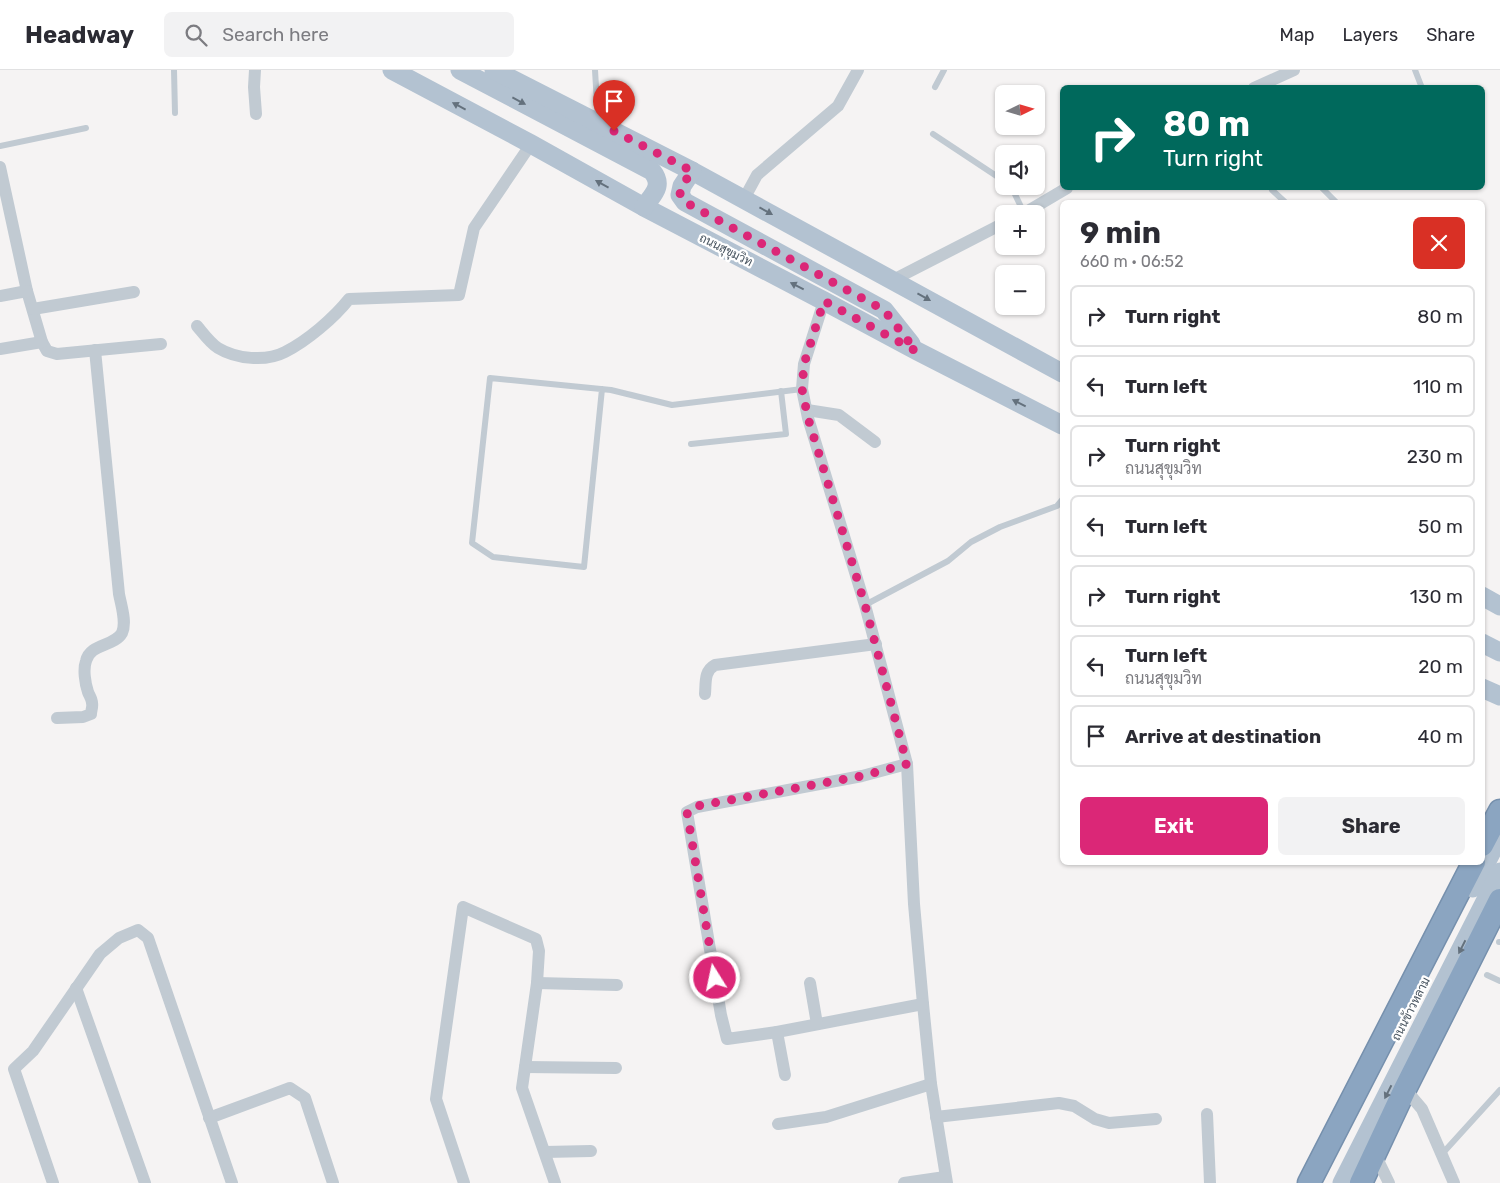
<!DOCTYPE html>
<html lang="en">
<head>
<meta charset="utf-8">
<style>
	body { margin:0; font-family:Rubik,Sarabun,sans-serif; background:#f2f2f3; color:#2b2b33; height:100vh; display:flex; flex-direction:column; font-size:19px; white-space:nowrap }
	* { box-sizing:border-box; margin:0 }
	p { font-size:16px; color:#7c7c81 }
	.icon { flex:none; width:28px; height:28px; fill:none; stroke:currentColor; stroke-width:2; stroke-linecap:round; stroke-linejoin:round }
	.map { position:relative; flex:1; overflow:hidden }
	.side { position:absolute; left:1060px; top:130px; width:425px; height:665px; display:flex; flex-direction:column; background:#fff; border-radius:8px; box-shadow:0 1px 4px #0004 }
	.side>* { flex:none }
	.guide { position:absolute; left:1060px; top:15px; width:425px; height:105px; border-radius:8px; box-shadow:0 1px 4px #0004; background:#00695c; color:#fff; overflow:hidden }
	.needle { width:32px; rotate:85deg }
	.controls { position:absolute; left:995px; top:15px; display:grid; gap:10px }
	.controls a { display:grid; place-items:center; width:50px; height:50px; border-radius:8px; background:#fff; box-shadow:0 1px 4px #0004; font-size:25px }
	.pin { position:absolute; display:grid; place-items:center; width:42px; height:42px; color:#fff; margin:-51px -21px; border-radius:50% 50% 50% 0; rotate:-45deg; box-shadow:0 0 5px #0007 }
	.pin .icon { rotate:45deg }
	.me { position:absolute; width:55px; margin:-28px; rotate:350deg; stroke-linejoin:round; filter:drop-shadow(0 0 4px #0008) }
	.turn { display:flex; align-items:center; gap:18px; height:105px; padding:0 20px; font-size:22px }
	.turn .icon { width:65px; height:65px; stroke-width:2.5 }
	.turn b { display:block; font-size:35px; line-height:42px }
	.round { display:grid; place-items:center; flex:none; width:52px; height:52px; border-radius:8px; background:#f2f2f3 }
	.overview { display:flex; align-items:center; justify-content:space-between; height:85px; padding:0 20px }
	h1 { font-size:30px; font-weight:700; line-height:38px }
	.action { display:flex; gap:10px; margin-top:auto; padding:10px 20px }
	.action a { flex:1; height:58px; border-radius:8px; background:#db2777; color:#fff; font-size:20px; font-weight:700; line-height:58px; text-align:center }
	.action a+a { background:#f2f2f3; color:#2b2b33 }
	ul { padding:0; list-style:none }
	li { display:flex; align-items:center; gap:15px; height:62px; margin:0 10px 8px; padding:0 10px; border:2px solid #e1e1e2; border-radius:8px }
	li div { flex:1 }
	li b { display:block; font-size:19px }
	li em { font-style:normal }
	header { display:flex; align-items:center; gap:30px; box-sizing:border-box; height:70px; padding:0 25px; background:#fff; border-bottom:1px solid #e1e1e2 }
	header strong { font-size:24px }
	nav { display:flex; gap:28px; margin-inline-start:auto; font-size:18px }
	.search { width:350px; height:45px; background:#f2f2f3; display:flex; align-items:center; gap:12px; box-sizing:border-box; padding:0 18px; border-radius:8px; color:#7c7c81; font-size:19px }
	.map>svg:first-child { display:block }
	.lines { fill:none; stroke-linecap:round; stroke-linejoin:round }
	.highway-casing { stroke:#7690ad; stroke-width:25 }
	.lane { stroke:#c1cad2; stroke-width:6 }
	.street { stroke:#c1cad2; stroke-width:12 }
	.primary { stroke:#b3c2d1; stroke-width:19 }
	.highway { stroke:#8ba5c1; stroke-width:22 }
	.oneway { fill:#64717d }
	.route { stroke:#db2777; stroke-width:9; stroke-dasharray:0 16.2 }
	.labels { text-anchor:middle; stroke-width:4.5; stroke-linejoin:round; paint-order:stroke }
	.street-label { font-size:12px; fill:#4a5661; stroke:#fff }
</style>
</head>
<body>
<header>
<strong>Headway</strong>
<div class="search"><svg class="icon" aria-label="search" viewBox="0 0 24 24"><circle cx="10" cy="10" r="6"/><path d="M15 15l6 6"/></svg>Search here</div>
<nav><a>Map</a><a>Layers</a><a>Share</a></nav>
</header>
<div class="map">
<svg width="1500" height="1113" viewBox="0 0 1500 1113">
	<rect width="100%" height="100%" fill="#f5f3f3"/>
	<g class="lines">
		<defs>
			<g id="highway">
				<path d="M1482 775 1500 741"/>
				<path d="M1309 1113 1474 792"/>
				<path d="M1361 1113 1405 1019 1500 830"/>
			</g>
		</defs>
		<use href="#highway" class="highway-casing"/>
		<g class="lane">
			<path d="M174 0 175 43"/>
			<path d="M595 0 598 51"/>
			<path d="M1415 0 1422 18"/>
			<path d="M935 17 944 0"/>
			<path d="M933 64 1004 111"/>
			<path d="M0 76 86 58"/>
			<path d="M1011 116 1024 143"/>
			<path d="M1322 118 1336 132"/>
			<path d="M1272 120 1285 132"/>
			<path d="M602 319 584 497 493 487 472 473 490 308 611 320 672 335 802 319"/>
			<path d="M691 374 786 364 781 321"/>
			<path d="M865 535 948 491 971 472 1000 457 1057 436 1062 430"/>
			<path d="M1499 872H1500"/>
			<path d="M1487 905 1500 911"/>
			<path d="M1442 1084 1500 1020"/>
		</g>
		<g class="street">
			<path d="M255 0 254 17 256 44"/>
			<path d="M1254 18 1294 0"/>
			<path d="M0 97 27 221 42 272 47 281 57 284 161 274"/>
			<path d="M744 129 757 105 838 36 858 0"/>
			<path d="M1023 144 1067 118"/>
			<path d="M893 210 1004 153"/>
			<path d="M0 226 27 221"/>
			<path d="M824 231 804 294 802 319 808 348 865 535 907 694 914 834 923 934 931 1014 947 1113"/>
			<path d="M33 239 134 222"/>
			<path d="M197 256C203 263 210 273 218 278 236 289 266 292 285 282 307 271 334 248 349 229L459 225 474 158 531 74"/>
			<path d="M0 279 42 272"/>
			<path d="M807 340 839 345 875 372"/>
			<path d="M705 624C706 612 704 601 715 595L876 574"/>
			<path d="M57 648 83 647 91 644C91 641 93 636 92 633 92 629 89 625 88 622 85 613 83 599 86 591 90 573 114 577 122 563 127 552 121 535 119 524L95 280"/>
			<path d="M907 694 862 706 697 737 687 742 721 945 727 969 777 962 923 934"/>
			<path d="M537 913 617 915"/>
			<path d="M810 913 817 954"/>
			<path d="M76 918 145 1113"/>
			<path d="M777 962 785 1005"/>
			<path d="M525 997 616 998"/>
			<path d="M1405 1019 1422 1039 1454 1113"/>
			<path d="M1207 1044 1210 1113"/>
			<path d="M936 1047 1059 1033 1074 1036 1095 1049 1109 1053 1156 1049"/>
			<path d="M209 1048 290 1018 305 1028 333 1113"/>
			<path d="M778 1054 826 1047 931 1014"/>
			<path d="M545 1082 591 1081"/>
			<path d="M1375 1084 1389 1113"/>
			<path d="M53 1113 14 999 33 981 100 884 119 868 138 860 148 868 232 1113"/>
			<path d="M464 1113 436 1029 463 837 536 869 539 881 537 913 522 1018 555 1113"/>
			<path d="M904 1113 945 1107"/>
		</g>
		<g class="primary">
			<path d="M392 0 531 74 644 137 824 231 917 281 1062 355"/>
			<path d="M460 0 652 101C664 116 653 124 644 137"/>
			<path d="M494 0 692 101 1062 303"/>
			<path d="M692 101 682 116 680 125 685 132 884 240 911 274"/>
			<path d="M1482 526 1500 536"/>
			<path d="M1482 573 1500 582"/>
			<path d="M1482 618 1500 626"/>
			<path d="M1473 818 1500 766"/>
			<path d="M1342 1113 1500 802"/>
		</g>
		<use href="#highway" class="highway"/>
	</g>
	<defs><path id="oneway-solid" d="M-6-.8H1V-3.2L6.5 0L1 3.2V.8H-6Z" transform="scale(1.25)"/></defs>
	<g class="oneway">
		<use href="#oneway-solid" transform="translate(519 31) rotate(28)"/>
		<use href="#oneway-solid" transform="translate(459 36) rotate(-152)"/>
		<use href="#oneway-solid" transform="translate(602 114) rotate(-151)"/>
		<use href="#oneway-solid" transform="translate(766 141) rotate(29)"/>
		<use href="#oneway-solid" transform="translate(797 216) rotate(-153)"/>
		<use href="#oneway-solid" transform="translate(924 227) rotate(29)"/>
		<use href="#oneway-solid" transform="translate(1019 333) rotate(-153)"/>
		<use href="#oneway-solid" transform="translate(1462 877) rotate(117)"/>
		<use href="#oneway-solid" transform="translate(1388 1022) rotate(117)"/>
	</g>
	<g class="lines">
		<path class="route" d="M614 61 692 101 682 116 680 124 685 132 884 240 916 281 824 231 804 294 802 319 808 348 865 535 907 694 862 706 697 736 687 742 715 908"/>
	</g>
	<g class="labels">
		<g class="street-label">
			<text transform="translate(726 180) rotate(27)" y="4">ถนนสุขุมวิท</text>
			<text transform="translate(1411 939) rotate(-63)" y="4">ถนนข้าวหลาม</text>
		</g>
	</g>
</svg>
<div class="controls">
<a><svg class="needle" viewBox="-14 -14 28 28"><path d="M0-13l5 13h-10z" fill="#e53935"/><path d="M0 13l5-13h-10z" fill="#7c7c81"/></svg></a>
<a><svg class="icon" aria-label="sound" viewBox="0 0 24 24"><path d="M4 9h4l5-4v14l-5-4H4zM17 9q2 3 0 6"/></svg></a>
<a>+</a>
<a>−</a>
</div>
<div class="pin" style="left:614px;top:61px;background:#d93025"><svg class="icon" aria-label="arrive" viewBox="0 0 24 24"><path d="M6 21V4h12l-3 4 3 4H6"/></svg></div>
<svg class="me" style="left:715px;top:908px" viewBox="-20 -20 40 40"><circle r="17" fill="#db2777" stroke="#fff" stroke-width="3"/><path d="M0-11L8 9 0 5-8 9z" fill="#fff"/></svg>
<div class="guide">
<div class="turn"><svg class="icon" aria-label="right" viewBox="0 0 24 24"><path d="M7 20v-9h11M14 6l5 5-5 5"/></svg><div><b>80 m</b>Turn right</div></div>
</div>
<section class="side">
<div class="overview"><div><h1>9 min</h1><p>660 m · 06:52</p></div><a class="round" style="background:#d93025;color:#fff"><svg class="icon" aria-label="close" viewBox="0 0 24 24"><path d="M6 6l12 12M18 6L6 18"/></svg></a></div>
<ul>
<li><svg class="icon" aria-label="right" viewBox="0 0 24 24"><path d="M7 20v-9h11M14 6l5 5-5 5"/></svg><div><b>Turn right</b></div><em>80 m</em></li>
<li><svg class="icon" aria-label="left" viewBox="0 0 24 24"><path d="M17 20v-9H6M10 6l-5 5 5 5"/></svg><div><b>Turn left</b></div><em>110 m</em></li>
<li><svg class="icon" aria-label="right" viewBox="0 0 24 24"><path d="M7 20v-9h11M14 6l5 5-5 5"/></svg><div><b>Turn right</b><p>ถนนสุขุมวิท</p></div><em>230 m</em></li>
<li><svg class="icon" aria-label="left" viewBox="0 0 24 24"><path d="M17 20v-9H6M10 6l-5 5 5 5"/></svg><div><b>Turn left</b></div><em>50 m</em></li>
<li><svg class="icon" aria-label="right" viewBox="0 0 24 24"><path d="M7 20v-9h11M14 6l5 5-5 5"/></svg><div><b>Turn right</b></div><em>130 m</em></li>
<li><svg class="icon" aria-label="left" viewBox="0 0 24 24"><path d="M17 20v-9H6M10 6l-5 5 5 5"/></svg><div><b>Turn left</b><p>ถนนสุขุมวิท</p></div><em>20 m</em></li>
<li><svg class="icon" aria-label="arrive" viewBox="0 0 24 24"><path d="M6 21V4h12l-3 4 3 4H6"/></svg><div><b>Arrive at destination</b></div><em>40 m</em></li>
</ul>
<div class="action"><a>Exit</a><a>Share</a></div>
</section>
</div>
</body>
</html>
